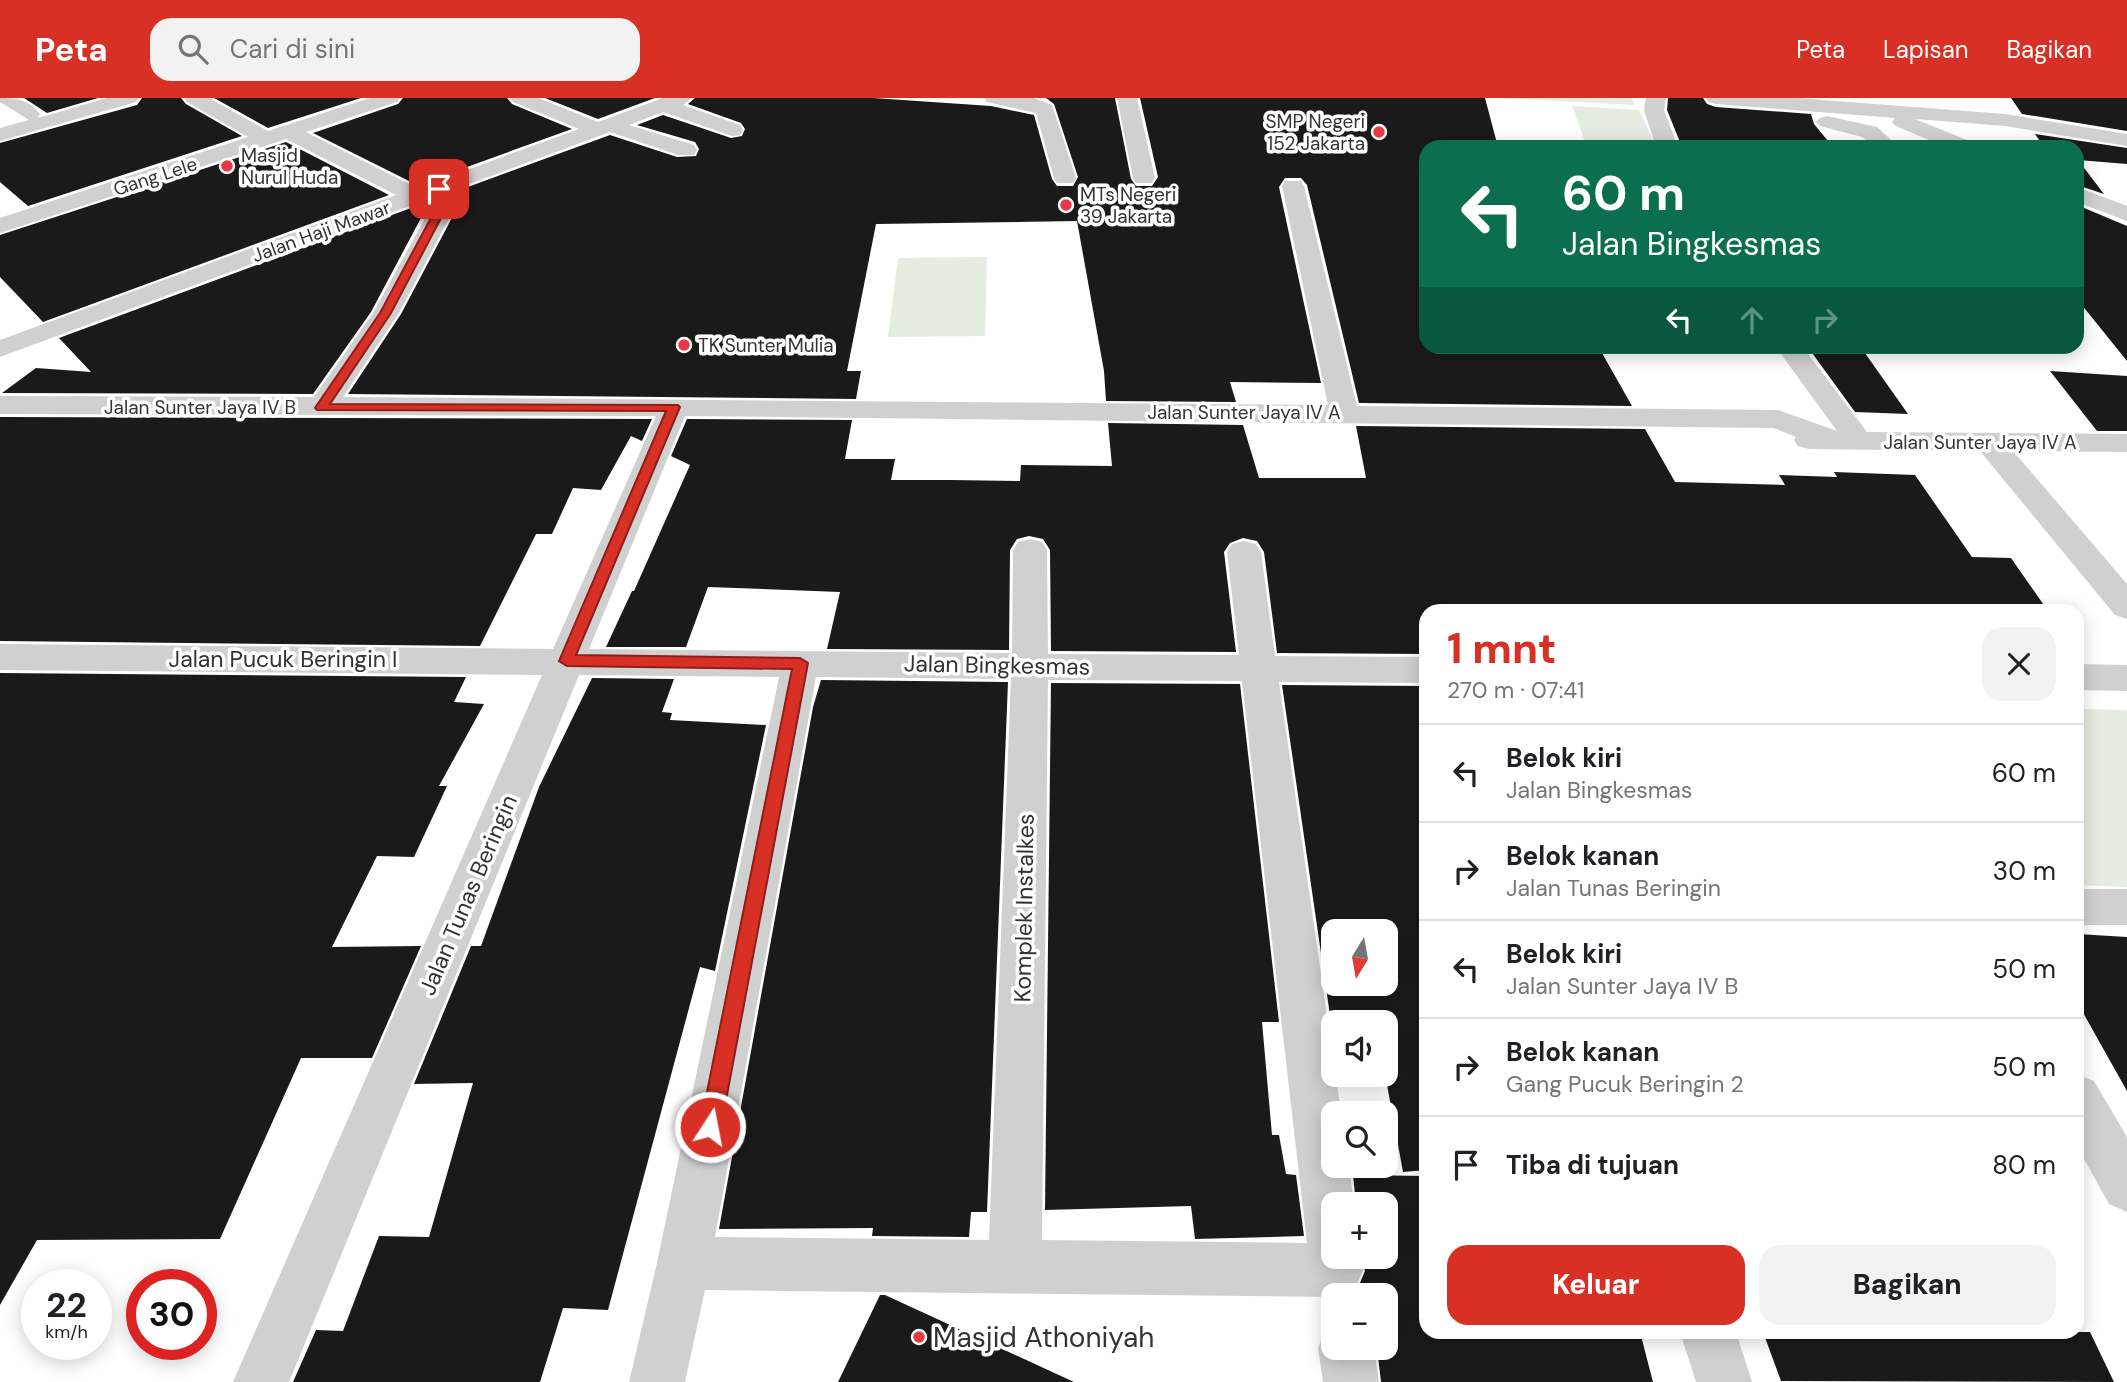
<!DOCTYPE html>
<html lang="id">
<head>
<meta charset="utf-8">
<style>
	body { margin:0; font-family:"DM Sans",sans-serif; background:#f2f2f2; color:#202124; height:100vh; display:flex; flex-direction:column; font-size:26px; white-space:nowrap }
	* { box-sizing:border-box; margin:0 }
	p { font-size:23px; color:#757577 }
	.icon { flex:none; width:38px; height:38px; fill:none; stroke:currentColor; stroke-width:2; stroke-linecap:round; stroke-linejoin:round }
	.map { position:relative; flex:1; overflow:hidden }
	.details { position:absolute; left:1419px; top:506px; width:665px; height:735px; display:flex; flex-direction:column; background:#fff; border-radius:21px; box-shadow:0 4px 18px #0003 }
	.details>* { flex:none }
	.hud { position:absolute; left:1419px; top:42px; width:665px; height:214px; border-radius:21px; box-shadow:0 4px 18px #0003; background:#0b6e4f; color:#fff; overflow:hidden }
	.needle { width:46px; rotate:191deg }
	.tools { position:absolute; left:1321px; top:821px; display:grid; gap:14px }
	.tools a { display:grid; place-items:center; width:77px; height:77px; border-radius:14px; background:#fff; box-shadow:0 4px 18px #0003; font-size:35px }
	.speed { position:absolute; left:21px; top:1171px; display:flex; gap:14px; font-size:35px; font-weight:700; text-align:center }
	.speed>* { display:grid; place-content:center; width:91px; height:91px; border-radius:50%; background:#fff; box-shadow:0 4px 18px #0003; line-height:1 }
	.speed small { font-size:18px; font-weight:400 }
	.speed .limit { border:10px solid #d22; background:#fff; color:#111 }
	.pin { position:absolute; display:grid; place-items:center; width:60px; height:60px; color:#fff; margin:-30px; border-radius:14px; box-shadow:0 4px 10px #0006 }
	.me { position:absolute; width:77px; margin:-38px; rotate:11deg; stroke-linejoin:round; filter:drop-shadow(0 0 5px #0008) }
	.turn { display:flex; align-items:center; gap:24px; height:147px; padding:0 28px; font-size:32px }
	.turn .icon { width:91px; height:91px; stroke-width:2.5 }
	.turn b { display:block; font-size:49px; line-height:60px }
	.lanes { display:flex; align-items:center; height:66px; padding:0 28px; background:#0003; justify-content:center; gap:35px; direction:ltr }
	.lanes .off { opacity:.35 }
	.round { display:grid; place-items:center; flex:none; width:74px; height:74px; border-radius:21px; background:#f2f2f2 }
	.summary { display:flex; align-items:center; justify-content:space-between; height:119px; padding:0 28px }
	h1 { font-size:42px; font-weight:800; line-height:52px; color:#d93025 }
	.button { display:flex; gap:14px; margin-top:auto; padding:14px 28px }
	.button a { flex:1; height:80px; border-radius:21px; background:#d93025; color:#fff; font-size:28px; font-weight:800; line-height:80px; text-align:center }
	.button a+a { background:#f2f2f2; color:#202124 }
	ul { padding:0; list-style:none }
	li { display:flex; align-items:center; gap:21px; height:98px; padding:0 28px; border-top:2px solid #e0e0e0 }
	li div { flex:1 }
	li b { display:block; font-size:26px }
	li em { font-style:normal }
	header { display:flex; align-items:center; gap:42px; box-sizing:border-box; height:98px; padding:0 35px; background:#d93025; color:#fff }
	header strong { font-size:33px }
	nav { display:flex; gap:38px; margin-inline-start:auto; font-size:24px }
	.search { width:490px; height:63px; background:#f2f2f2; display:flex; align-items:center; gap:18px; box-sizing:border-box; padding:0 24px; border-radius:21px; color:#757577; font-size:26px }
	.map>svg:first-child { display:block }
	.green { fill:#e6ecdf }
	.building { fill:#1a1a1a; fill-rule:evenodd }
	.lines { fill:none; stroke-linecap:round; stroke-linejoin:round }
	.minor { fill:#d0d0d0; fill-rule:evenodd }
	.route { fill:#d93025; stroke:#8d1f18; stroke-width:2 }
	.poi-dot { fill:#e63946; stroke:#fff; stroke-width:2.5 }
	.labels { text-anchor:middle; stroke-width:7; stroke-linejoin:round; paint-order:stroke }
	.far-poi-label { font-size:19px; fill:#333; stroke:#fff; text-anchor:start }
	.far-street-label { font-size:19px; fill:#333; stroke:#fff }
	.street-label { font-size:23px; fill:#333; stroke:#fff }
	.near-poi-label { font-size:28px; fill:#333; stroke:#fff; text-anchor:start }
</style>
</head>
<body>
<header>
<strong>Peta</strong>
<div class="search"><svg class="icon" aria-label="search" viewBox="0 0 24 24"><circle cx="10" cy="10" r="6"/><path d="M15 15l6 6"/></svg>Cari di sini</div>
<nav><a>Peta</a><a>Lapisan</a><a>Bagikan</a></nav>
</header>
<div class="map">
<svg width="2127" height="1284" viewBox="0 0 2127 1284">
	<rect width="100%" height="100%" fill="#fff"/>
	<g class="green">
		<path d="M1502 0H1631L1635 7Z"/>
		<path d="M1572 8 1639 12 1656 49H1587Z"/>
		<path d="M987 159 985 238 888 239 898 160Z"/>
		<path d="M2077 611 2127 612V789L2077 787Z"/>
	</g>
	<g class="building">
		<path d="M24 0H98L47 15Z"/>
		<path d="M142 0H181L186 6 242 38 28 108 0 84V45L137 7Z"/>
		<path d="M214 0H361L268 30Z"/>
		<path d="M403 0H507L512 6 572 31 417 87 313 35 398 6Z"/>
		<path d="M545 0H655L598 21Z"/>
		<path d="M695 0H873L991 8 1034 17 1052 81 1057 88H1073L1078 79 1054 6 1046 0H1115L1131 81 1136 88H1152L1158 79 1140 0H1485L1498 49H1426V248H1598L1632 308 1359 305 1307 87 1301 80H1285L1279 89 1321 285 1230 284 1236 304 1106 303 1104 273 1077 123 876 126 847 273H861L856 301 348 296 401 216 454 116 460 99 457 93 610 37 677 59 696 58 699 51 695 44 637 27 663 17 731 40 742 38 745 31 741 25 688 6Z"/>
		<path d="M1668 0H1703L1707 6 1716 9 1811 16 1814 26 1833 49H1682L1667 12Z"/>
		<path d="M2011 0H2127V33L2022 16Z"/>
		<path d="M2035 36 2127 50V66L2078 62 2104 96 2077 87V49H2044Z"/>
		<path d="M286 44 389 97 43 224 0 179V137Z"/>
		<path d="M430 103 371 214 313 296 2 295 36 270 91 274 59 240Z"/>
		<path d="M2077 107 2127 128V263L2077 201Z"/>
		<path d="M1807 248H1860L1908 316 1855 314Z"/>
		<path d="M2050 273 2127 278V333H2097Z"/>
		<path d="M0 319 652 321 642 343 631 338 601 392 573 390 552 436H536L480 548 0 543Z"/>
		<path d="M687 321 852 322 845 361H895L891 382H950L1020 383 1021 367 1112 368 1108 325 1243 327 1259 380H1366L1356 328 1645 331 1675 384 1785 387 1779 377 1837 379 1834 374 1915 377 1972 459 2011 460 2048 513H1426V556L1277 555 1264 454 1257 443 1243 440 1230 445 1224 454 1236 554 1051 553 1050 452 1043 441 1029 438 1017 441 1010 452 1009 552 827 551 840 494 708 489 686 549H606L632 493H634L690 367 671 358Z"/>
		<path d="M0 575 466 579 454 604 484 606 439 688H447L414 759 377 758 332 849 421 848 372 960H301L220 1141 37 1142 0 1207Z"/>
		<path d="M592 580 674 581 662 614 672 615 670 622 766 627 715 873 700 869 608 1212 563 1210 540 1284H293L316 1232 343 1233 379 1138 429 1139 473 985 414 986 471 848H481L539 689Z"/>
		<path d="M821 582 1008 584 987 1114H971L969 1139 872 1138 873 1130 719 1131 813 609Z"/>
		<path d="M1051 585 1240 586 1279 924H1262L1272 1037H1279L1286 1076 1296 1077 1304 1138 1195 1141 1191 1108 1045 1112Z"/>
		<path d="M1282 587 1426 588V1072L1403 1074 1385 976 1386 924H1331ZM1334 833H1386V886H1334Z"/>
		<path d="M2077 836 2127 839V993L2077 904Z"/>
		<path d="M1353 1077 1426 1078V1234H1640L1653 1284H1381L1377 1250H1386V1197H1353V1195L1357 1192 1365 1173 1360 1158H1386V1106H1356Z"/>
		<path d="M880 1197H885L1074 1284H838Z"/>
		<path d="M1763 1234H2090L2114 1284 1781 1283Z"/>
	</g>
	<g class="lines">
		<g class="minor">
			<path d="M0 0C17 0 29 2 40 16L38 20 107 0H139L136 4 0 43V30L29 22 0 4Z"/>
			<path d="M184 0H209L268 33 370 0H400L397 4 306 34 417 90 579 31 513 4 510 0H538L598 24 663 0H692L683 7 740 27 743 32 740 37 732 38 663 14 629 27 694 47 697 52 694 57H678L610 34 453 92 458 98 452 115 399 215 343 299 1328 307 1282 88 1285 83H1301L1304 88 1357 308 1778 312 1837 333 1775 248H1802L1867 334 2127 336V354L2013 353 2127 486V521L2115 517 1980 353 1809 351 1798 348 1794 342 1796 339 1774 330 685 318 589 551 1012 555 1013 452 1018 444 1030 441 1042 444 1047 452 1048 556 1239 557 1227 454 1232 446 1244 443 1256 446 1261 454 1275 558 1426 559V585L1279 584 1341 1015H1334V1068H1349L1354 1106H1334V1158H1357L1363 1172 1355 1191 1334 1199 705 1192 685 1284H629L657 1165 779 579 579 577 289 1284H233L542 577 0 572V546L553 551 656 318 0 316V298L314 299 373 215 428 115 434 99 0 259V242L396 97 286 41 0 135V120L248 39 187 4ZM816 579 1011 581 989 1142 715 1139ZM1048 582 1242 583 1307 1145 1042 1142Z"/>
			<path d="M984 0H1033L1052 7 1076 80 1073 85H1057L1054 80 1036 15 987 4Z"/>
			<path d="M1117 0H1137L1155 80 1152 85H1136L1133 80Z"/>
			<path d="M1646 0H1666L1664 12 1678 49H1656L1644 12Z"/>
			<path d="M1706 0H1797L2005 16 2127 36V48L2005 28 1915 21 1972 44 1975 49H1945L1896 28 1892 24 1895 20 1716 6 1709 4Z"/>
			<path d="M1827 18 1877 29 1899 49H1875L1862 39 1820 28 1816 24 1820 20Z"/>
			<path d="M2077 89 2127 108V123L2077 104Z"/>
			<path d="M2077 566 2127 567V593L2077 592Z"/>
			<rect x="2077" y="791" width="50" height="36"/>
			<path d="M2077 976 2094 983 2127 1039V1114L2109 1106 2077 1048Z"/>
			<path d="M1334 1227V1250H1374L1379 1284H1323L1318 1250 1326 1230Z"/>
			<path d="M1680 1234H1736L1752 1284H1696Z"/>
		</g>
	</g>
	<path class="route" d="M436 89H443L450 98V103L391 215 330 306 678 307 680 309 576 557 800 560 808 565 721 1029 718 1036 710 1039 703 1036 700 1029 792 571 567 568 559 563 666 313 317 312 315 310 380 215 440 103Z"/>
	<g class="poi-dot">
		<circle cx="1379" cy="34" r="7"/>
		<circle cx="227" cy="68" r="7"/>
		<circle cx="1066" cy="107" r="7"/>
		<circle cx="684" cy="247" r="7"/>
		<circle cx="919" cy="1239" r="7"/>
	</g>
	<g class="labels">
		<g class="far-poi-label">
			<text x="1365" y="30" text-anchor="end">SMP Negeri<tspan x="1365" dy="22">152 Jakarta</tspan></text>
			<text x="241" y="64">Masjid<tspan x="241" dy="22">Nurul Huda</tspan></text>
			<text x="1080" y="103">MTs Negeri<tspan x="1080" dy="22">39 Jakarta</tspan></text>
			<text x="698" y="254">TK Sunter Mulia</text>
		</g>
		<g class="far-street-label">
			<text transform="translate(155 78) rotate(-18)" y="7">Gang Lele</text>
			<text transform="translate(321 133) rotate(-20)" y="7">Jalan Haji Mawar</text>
			<text x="200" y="316">Jalan Sunter Jaya IV B</text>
			<text x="1244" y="321">Jalan Sunter Jaya IV A</text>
			<text x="1980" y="351">Jalan Sunter Jaya IV A</text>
		</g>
		<g class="street-label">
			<text x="283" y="569">Jalan Pucuk Beringin I</text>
			<text transform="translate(997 567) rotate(1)" y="8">Jalan Bingkesmas</text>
			<text transform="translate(468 797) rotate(-67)" y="8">Jalan Tunas Beringin</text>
			<text transform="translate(1024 810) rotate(-89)" y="8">Komplek Instalkes</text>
		</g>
		<g class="near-poi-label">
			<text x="933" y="1249">Masjid Athoniyah</text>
		</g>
	</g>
</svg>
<div class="tools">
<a><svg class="needle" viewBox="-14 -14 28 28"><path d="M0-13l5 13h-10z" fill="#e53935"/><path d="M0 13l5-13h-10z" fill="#757577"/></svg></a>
<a><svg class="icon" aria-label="sound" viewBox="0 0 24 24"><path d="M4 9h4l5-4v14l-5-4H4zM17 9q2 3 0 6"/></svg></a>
<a><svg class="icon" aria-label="search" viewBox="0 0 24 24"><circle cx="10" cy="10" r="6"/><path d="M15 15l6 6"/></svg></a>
<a>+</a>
<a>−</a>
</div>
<div class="speed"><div>22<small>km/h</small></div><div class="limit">30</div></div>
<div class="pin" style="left:439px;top:91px;background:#d93025"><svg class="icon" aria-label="arrive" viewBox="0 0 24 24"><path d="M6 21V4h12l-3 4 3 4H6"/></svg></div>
<svg class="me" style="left:710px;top:1029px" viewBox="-20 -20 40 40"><circle r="17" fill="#d93025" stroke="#fff" stroke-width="3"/><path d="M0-11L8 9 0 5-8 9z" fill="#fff"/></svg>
<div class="hud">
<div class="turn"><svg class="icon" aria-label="left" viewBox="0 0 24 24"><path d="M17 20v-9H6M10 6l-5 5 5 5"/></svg><div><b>60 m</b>Jalan Bingkesmas</div></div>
<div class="lanes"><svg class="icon" aria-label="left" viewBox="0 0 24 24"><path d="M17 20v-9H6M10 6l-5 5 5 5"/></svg><svg class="icon off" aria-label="ahead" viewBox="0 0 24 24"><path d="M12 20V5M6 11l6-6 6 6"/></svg><svg class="icon off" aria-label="right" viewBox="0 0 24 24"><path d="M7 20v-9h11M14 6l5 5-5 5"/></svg></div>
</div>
<section class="details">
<div class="summary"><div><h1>1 mnt</h1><p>270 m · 07:41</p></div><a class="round"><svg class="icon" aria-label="close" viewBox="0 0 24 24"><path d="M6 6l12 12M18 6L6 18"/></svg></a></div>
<ul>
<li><svg class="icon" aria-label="left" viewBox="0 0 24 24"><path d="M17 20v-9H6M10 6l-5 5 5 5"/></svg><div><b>Belok kiri</b><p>Jalan Bingkesmas</p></div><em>60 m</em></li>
<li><svg class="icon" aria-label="right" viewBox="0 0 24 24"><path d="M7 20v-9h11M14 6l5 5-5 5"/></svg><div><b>Belok kanan</b><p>Jalan Tunas Beringin</p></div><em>30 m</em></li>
<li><svg class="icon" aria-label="left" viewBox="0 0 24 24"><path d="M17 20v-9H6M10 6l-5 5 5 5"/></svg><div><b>Belok kiri</b><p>Jalan Sunter Jaya IV B</p></div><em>50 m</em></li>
<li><svg class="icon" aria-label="right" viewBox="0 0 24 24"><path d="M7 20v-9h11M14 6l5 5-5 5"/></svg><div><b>Belok kanan</b><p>Gang Pucuk Beringin 2</p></div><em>50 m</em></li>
<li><svg class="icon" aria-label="arrive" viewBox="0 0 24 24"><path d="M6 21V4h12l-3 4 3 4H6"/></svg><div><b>Tiba di tujuan</b></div><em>80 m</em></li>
</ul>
<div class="button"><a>Keluar</a><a>Bagikan</a></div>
</section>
</div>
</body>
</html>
